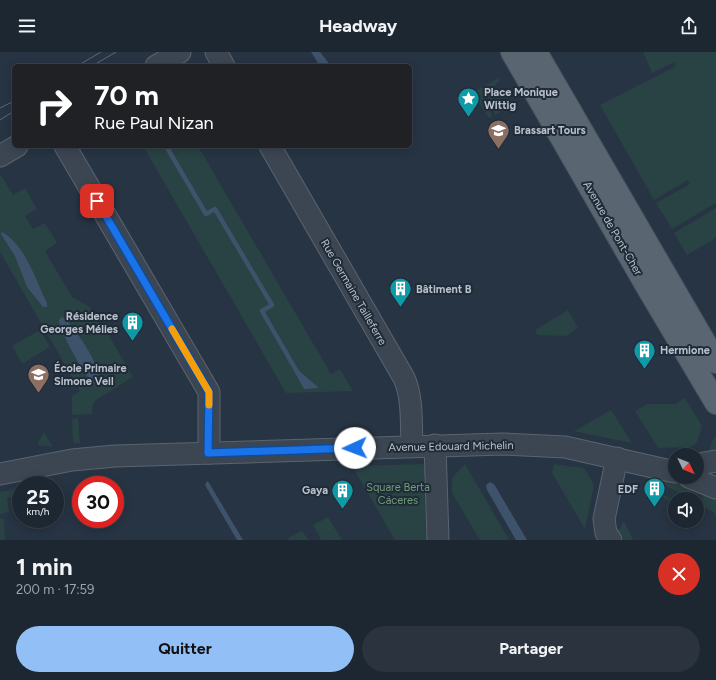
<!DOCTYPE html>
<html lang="fr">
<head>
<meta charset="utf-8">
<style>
	body { margin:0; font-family:Figtree,sans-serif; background:#2a333e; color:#f1f3f6; height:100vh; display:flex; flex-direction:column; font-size:15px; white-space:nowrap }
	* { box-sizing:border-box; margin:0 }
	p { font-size:13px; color:#a0a5ac }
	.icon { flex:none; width:22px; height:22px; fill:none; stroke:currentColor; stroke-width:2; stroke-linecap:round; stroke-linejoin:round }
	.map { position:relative; height:488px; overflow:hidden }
	.panel { display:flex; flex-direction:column; background:#1d2732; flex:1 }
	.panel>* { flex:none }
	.hud { position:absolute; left:12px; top:12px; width:400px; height:84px; border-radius:6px; box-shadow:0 2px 10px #0003,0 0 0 1px #3b444d; background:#202124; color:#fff; overflow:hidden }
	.needle { width:26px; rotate:133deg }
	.buttons { position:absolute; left:668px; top:396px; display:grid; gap:8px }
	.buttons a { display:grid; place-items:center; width:36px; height:36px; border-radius:50%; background:#1d2732; box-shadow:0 2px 10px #0003,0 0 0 1px #3b444d; font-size:20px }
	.speed { position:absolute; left:12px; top:424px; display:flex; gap:8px; font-size:20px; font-weight:700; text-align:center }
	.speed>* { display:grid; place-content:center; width:52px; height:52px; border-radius:50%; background:#1d2732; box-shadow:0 2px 10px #0003,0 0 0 1px #3b444d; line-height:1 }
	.speed small { font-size:10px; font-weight:400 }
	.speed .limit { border:6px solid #d22; background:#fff; color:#111 }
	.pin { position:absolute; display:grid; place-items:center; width:34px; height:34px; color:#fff; margin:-17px; border-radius:8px; box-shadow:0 2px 6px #0006 }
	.me { position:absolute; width:44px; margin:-22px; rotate:268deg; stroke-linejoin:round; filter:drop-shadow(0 0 3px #0008) }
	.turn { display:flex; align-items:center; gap:14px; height:84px; padding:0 16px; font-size:18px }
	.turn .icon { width:52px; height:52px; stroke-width:2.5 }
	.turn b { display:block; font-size:28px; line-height:34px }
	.round { display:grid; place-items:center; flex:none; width:42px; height:42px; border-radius:21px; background:#2a333e }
	.summary { display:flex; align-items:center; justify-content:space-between; height:68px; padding:0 16px }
	h1 { font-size:24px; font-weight:700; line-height:30px }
	.button { display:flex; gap:8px; margin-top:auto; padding:8px 16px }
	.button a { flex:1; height:46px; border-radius:24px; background:#93bff7; color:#111; font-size:16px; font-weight:700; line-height:46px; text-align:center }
	.button a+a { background:#2a333e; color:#f1f3f6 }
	header { display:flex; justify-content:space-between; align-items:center; height:52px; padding:0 16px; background:#1d2732; font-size:18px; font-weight:700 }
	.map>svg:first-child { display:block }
	.green { fill:#294244 }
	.water { fill:#3e536b }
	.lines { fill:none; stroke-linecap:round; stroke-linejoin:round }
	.stream { stroke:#3e536b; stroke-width:4.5 }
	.minor-casing { stroke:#5a6470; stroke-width:23 }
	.major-casing { stroke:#454f5c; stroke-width:24 }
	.minor { stroke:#3c4652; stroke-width:21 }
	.major { stroke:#5a6572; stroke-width:22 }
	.tram { stroke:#5e6a79; stroke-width:1 }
	.route-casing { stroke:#114b97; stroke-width:10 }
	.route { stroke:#1a73e8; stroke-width:7 }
	.slow { stroke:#f59e0b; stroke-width:7 }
	.labels { text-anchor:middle; stroke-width:4; stroke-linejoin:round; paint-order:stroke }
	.poi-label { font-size:11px; font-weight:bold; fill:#b9c1cc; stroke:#202b38; text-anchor:start }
	.street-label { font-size:11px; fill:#b9c1cc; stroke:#202b38 }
	.park-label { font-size:11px; fill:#709d78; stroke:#202b38 }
</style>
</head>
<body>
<header><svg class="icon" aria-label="menu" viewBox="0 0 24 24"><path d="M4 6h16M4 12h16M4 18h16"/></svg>Headway<svg class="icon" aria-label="share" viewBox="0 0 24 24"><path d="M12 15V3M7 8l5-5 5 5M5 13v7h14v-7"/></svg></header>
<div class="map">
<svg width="716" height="488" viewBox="0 0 716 488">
	<rect width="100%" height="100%" fill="#273443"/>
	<g class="green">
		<path d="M643 0H716V151L672 177 656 151 690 132 688 128 654 148 600 53 676 14 674 10 652 21Z"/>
		<path d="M498 26 500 29 494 34 504 55 502 56 489 36 483 40 492 64 489 66 472 41Z"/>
		<path d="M489 41 500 60 495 63 487 43Z"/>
		<path d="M143 94H198L331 322 340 317 353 339 286 341Z"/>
		<path d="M0 122 13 143 25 136 37 157 25 164 33 177 45 171 57 191 45 199 72 245 90 255 100 273 102 272 133 325 96 348 93 353 92 362 72 363V344L80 339 0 200Z"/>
		<path d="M716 156V186L687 203 674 181Z"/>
		<path d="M568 258 578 276 566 284 537 283 535 278Z"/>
		<path d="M40 278 50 295 22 312 12 294Z"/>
		<path d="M685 346 702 374 697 391 691 395 658 396 635 359 647 352H675Z"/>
		<path d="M611 358 632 391 573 379 578 377Z"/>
		<path d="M78 366 80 391H73L72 367Z"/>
		<path d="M44 380 53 395 37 393Z"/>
		<path d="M716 384V403L709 405 711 390Z"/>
		<path d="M426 412 427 424H424L426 488H395L352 414Z"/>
		<path d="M465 412 509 488H480L452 441V426Z"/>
		<path d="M554 412 584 416 594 433 585 477 552 421Z"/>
		<path d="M656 423 694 432 692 441 690 444 683 443 654 428Z"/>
		<path d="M646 434 675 449V452L644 435Z"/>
		<path d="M21 436V443L7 446 9 460 0 462V440Z"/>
		<path d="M704 436 716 444V462L702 453Z"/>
		<path d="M328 465 342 488H321L313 473Z"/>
		<path d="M4 466 5 488H0V467Z"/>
		<path d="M624 469 633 488H624L618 479Z"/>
		<path d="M302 479 309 488H289L288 486Z"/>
	</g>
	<g class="water">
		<path d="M311 0H320L331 14H320Z"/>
		<path d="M2 180C26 194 35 227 47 251V255H43L27 235 15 204 1 182Z"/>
		<path d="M62 265 66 267C79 284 98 307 99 329L94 332C85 325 59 278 59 268Z"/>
		<path d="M298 318 319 336 304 337 294 319Z"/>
		<path d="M207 429 209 431 243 488H237L205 433Z"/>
		<path d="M490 430 494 432 527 488H516L487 438 486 433Z"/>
	</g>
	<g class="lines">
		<path class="stream" d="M166 94 206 162 215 157 272 253 262 259 296 318"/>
		<defs>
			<g id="minor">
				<path d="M216 0 224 14"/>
				<path d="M156 14 180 0"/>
				<path d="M65 94 209 340V401"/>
				<path d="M270 94 404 326C413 346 411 372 412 394"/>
				<path d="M0 104 17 94"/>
				<path d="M435 393 438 488"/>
				<path d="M697 412 716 409"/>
				<path d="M0 422 72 408 115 404 503 392 565 395 675 420"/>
				<path d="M689 425 716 436"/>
				<path d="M611 488 606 481 604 467 617 406"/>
			</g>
			<g id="major">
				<path d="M512 0 649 238 716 351"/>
				<path d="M536 0 716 310"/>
			</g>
		</defs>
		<use href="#minor" class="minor-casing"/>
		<use href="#major" class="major-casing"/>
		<use href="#minor" class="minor"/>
		<use href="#major" class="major"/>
		<g class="tram">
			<path d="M77 14 101 0"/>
			<path d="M92 14 116 0"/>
			<path d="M0 56 14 49"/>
			<path d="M0 68 14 59"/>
		</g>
	</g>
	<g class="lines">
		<defs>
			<path id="route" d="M97 149 209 340 208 401 355 396"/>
		</defs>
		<use href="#route" class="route-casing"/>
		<use href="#route" class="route"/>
		<path class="slow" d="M172 277 209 340V353"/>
	</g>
	<defs>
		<symbol id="sight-pin" viewBox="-11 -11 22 30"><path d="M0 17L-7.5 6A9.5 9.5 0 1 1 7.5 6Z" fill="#0f9aa8" stroke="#202b38"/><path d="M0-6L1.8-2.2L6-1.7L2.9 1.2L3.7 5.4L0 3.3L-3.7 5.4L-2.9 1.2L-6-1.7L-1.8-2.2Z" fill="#fff"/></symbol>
		<symbol id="university-pin" viewBox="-11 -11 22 30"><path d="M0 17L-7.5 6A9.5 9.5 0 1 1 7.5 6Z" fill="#8d6e63" stroke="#202b38"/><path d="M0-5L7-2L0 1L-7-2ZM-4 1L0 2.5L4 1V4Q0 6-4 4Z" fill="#fff"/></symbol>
		<symbol id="building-pin" viewBox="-11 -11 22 30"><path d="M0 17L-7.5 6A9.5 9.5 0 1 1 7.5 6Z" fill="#0f9aa8" stroke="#202b38"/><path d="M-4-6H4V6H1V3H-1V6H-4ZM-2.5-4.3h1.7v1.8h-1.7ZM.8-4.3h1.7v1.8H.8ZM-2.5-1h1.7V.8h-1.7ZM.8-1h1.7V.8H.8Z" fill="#fff"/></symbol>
		<symbol id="school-pin" viewBox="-11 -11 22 30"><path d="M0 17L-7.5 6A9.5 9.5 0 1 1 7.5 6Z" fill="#8d6e63" stroke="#202b38"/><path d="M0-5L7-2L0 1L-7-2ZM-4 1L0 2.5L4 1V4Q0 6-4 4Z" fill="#fff"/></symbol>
	</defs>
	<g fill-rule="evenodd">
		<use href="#sight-pin" x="456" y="34" width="25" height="34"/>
		<use href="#university-pin" x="486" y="66" width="25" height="34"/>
		<use href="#building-pin" x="388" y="224" width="25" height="34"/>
		<use href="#building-pin" x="120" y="258" width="25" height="34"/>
		<use href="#building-pin" x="632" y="286" width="25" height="34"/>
		<use href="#school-pin" x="26" y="310" width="25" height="34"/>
		<use href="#building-pin" x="642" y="424" width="25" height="34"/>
		<use href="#building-pin" x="330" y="426" width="25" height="34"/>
	</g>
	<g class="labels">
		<g class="poi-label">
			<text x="484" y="44">Place Monique<tspan x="484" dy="13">Wittig</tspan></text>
			<text x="514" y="82">Brassart Tours</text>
			<text x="416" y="241">Bâtiment B</text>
			<text x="118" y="268" text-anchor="end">Résidence<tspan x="118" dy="13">Georges Mélies</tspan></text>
			<text x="660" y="302">Hermione</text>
			<text x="54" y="320">École Primaire<tspan x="54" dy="13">Simone Veil</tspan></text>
			<text x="638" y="441" text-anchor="end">EDF</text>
			<text x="328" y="442" text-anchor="end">Gaya</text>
		</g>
		<g class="street-label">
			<text transform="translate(613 176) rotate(60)" y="4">Avenue de Pont-Cher</text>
			<text transform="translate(354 240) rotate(60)" y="4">Rue Germaine Tailleferre</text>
			<text transform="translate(451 394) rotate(-1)" y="4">Avenue Edouard Michelin</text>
		</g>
		<g class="park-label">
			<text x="398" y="439">Square Berta<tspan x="398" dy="13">Cáceres</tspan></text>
		</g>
	</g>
</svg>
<div class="buttons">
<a><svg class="needle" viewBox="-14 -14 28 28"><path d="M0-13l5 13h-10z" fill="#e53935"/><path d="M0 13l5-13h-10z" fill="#a0a5ac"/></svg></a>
<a><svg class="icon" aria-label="sound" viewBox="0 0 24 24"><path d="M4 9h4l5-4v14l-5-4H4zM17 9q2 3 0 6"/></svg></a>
</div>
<div class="speed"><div>25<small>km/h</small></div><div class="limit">30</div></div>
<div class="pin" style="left:97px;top:149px;background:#d93025"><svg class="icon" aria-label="arrive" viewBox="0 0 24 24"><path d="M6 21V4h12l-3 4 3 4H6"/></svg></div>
<svg class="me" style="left:355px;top:396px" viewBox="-20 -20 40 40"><circle r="19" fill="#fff"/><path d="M0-13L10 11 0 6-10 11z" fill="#1a73e8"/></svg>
<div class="hud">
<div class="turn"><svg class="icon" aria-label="right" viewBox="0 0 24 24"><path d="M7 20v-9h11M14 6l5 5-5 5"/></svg><div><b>70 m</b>Rue Paul Nizan</div></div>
</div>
</div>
<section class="panel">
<div class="summary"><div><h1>1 min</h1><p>200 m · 17:59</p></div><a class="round" style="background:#d93025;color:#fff"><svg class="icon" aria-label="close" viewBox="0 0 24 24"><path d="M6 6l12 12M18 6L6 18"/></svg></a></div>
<div class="button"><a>Quitter</a><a>Partager</a></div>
</section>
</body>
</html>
